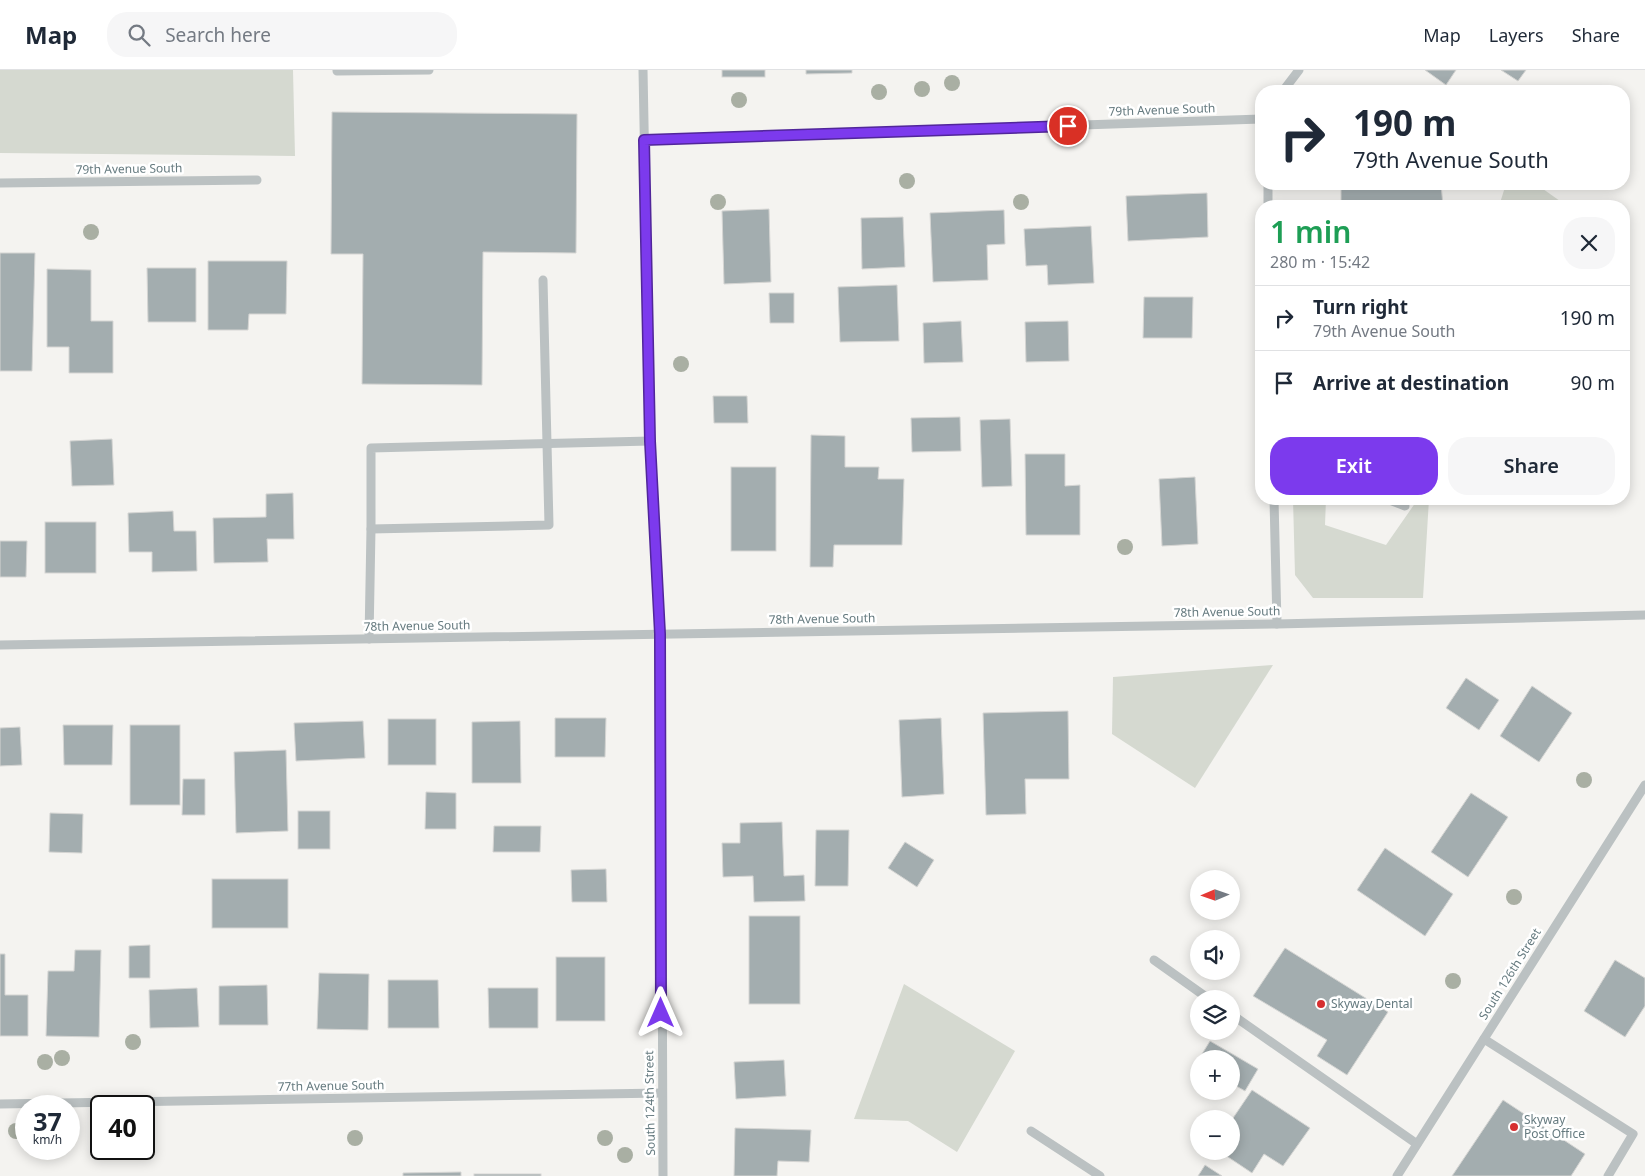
<!DOCTYPE html>
<html lang="en">
<head>
<meta charset="utf-8">
<style>
	body { margin:0; font-family:"Noto Sans",sans-serif; background:#f6f6f7; color:#1f2937; height:100vh; display:flex; flex-direction:column; font-size:19px; white-space:nowrap }
	* { box-sizing:border-box; margin:0 }
	p { font-size:16px; color:#747a83 }
	.icon { flex:none; width:28px; height:28px; fill:none; stroke:currentColor; stroke-width:2; stroke-linecap:round; stroke-linejoin:round }
	.map { position:relative; flex:1; overflow:hidden }
	.details { position:absolute; left:1255px; top:130px; width:375px; height:305px; display:flex; flex-direction:column; background:#fff; border-radius:20px; box-shadow:0 2px 12px #0003 }
	.details>* { flex:none }
	.guide { position:absolute; left:1255px; top:15px; width:375px; height:105px; border-radius:20px; box-shadow:0 2px 12px #0003; background:#fff; color:#1f2937; overflow:hidden }
	.needle { width:32px; rotate:268deg }
	.tools { position:absolute; left:1190px; top:800px; display:grid; gap:10px }
	.tools a { display:grid; place-items:center; width:50px; height:50px; border-radius:50%; background:#fff; box-shadow:0 2px 12px #0003; font-size:25px }
	.speed { position:absolute; left:15px; top:1025px; display:flex; gap:10px; font-size:25px; font-weight:700; text-align:center }
	.speed>* { display:grid; place-content:center; width:65px; height:65px; border-radius:50%; background:#fff; box-shadow:0 2px 12px #0003; line-height:1 }
	.speed small { font-size:12px; font-weight:400 }
	.speed .limit { border:2px solid #111; border-radius:8px; background:#fff; color:#111 }
	.pin { position:absolute; display:grid; place-items:center; width:42px; height:42px; color:#fff; margin:-21px; border:2px solid #fff; border-radius:50%; box-shadow:0 1px 5px #0007 }
	.me { position:absolute; width:55px; margin:-28px; rotate:0deg; stroke-linejoin:round; filter:drop-shadow(0 0 4px #0008) }
	.turn { display:flex; align-items:center; gap:18px; height:105px; padding:0 15px; font-size:22px }
	.turn .icon { width:65px; height:65px; stroke-width:2.5 }
	.turn b { display:block; font-size:35px; line-height:42px }
	.round { display:grid; place-items:center; flex:none; width:52px; height:52px; border-radius:20px; background:#f6f6f7 }
	.summary { display:flex; align-items:center; justify-content:space-between; height:85px; padding:0 15px }
	h1 { font-size:30px; font-weight:600; line-height:38px; color:#1e9e55 }
	.button { display:flex; gap:10px; margin-top:auto; padding:10px 15px }
	.button a { flex:1; height:58px; border-radius:20px; background:#7c3aed; color:#fff; font-size:20px; font-weight:600; line-height:58px; text-align:center }
	.button a+a { background:#f6f6f7; color:#1f2937 }
	ul { padding:0; list-style:none }
	li { display:flex; align-items:center; gap:15px; height:65px; padding:0 15px; border-top:1px solid #e0e1e3 }
	li div { flex:1 }
	li b { display:block; font-size:19px }
	li em { font-style:normal }
	header { display:flex; align-items:center; gap:30px; box-sizing:border-box; height:70px; padding:0 25px; background:#fff; border-bottom:1px solid #e0e1e3 }
	header strong { font-size:24px }
	nav { display:flex; gap:28px; margin-inline-start:auto; font-size:18px }
	.search { width:350px; height:45px; background:#f6f6f7; display:flex; align-items:center; gap:12px; box-sizing:border-box; padding:0 18px; border-radius:20px; color:#747a83; font-size:19px }
	.map>svg:first-child { display:block }
	.green { fill:#d5d9d0 }
	.building { fill:#a3adaf; stroke:#d5d5d3 }
	.lines { fill:none; stroke-linecap:round; stroke-linejoin:round }
	.minor { stroke:#bbc1c2; stroke-width:9 }
	.tree { fill:#a9afa3 }
	.route-casing { stroke:#51269a; stroke-width:12 }
	.route { stroke:#7c3aed; stroke-width:9 }
	.poi-dot { fill:#d62f30; stroke:#fff; stroke-width:2 }
	.labels { text-anchor:middle; stroke-width:5; stroke-linejoin:round; paint-order:stroke }
	.street-label { font-size:12px; fill:#657a7f; stroke:#fff }
	.poi-label { font-size:12px; fill:#657a7f; stroke:#fff; text-anchor:start }
</style>
</head>
<body>
<header>
<strong>Map</strong>
<div class="search"><svg class="icon" aria-label="search" viewBox="0 0 24 24"><circle cx="10" cy="10" r="6"/><path d="M15 15l6 6"/></svg>Search here</div>
<nav><a>Map</a><a>Layers</a><a>Share</a></nav>
</header>
<div class="map">
<svg width="1645" height="1106" viewBox="0 0 1645 1106">
	<rect width="100%" height="100%" fill="#f4f3f0"/>
	<g class="green">
		<path d="M0 0H293L295 86 0 83Z"/>
		<path d="M1506 114H1536L1567 136H1499Z"/>
		<path d="M1293 429H1326L1325 455 1386 475 1418 429H1429L1423 528H1313L1295 505Z"/>
		<path d="M1273 595 1195 718 1112 664 1113 607Z"/>
		<path d="M904 914 1015 981 957 1082 908 1051 854 1049Z"/>
	</g>
	<g class="building">
		<rect x="722" y="0" width="43" height="7"/>
		<path d="M806 0H852V3L806 4Z"/>
		<path d="M1425 0H1456L1446 15Z"/>
		<path d="M1501 0H1526L1518 11Z"/>
		<path d="M332 42 577 44 576 183 483 182 482 315 362 314 363 184H331Z"/>
		<path d="M1341 114H1441L1443 136H1341Z"/>
		<path d="M1207 123 1208 167 1128 171 1126 126Z"/>
		<path d="M769 139 771 212 724 214 722 141Z"/>
		<path d="M1004 140 1005 174 987 175 988 210 933 212 930 143Z"/>
		<path d="M903 147 905 197 862 199 861 148Z"/>
		<path d="M1091 156 1094 213 1048 215 1047 195 1026 196 1024 159Z"/>
		<path d="M0 183H35L32 301H0Z"/>
		<path d="M208 191H287L286 244H249L248 260H208Z"/>
		<path d="M147 198H196V252H148Z"/>
		<path d="M47 199 91 200V251H113V303H69V277H47Z"/>
		<path d="M897 215 899 271 840 272 838 217Z"/>
		<path d="M769 223H794V253H770Z"/>
		<path d="M1144 227H1193L1192 268H1143Z"/>
		<path d="M961 251 963 292 924 293 923 253Z"/>
		<path d="M1068 251 1069 291 1026 292 1025 252Z"/>
		<path d="M713 326H747L748 353H714Z"/>
		<path d="M960 347 961 381 912 382 911 348Z"/>
		<path d="M1010 349 1012 416 982 417 980 350Z"/>
		<path d="M811 365 845 366V397H879L878 409H904L902 475H834L833 497H810Z"/>
		<path d="M112 369 114 415 72 416 70 371Z"/>
		<path d="M1025 384H1065V416L1080 415V465H1026Z"/>
		<rect x="731" y="397" width="45" height="84"/>
		<path d="M1195 407 1198 474 1162 476 1159 409Z"/>
		<path d="M293 423 294 469H267L268 492 214 493 213 448 266 447V424Z"/>
		<path d="M173 441 174 461H196L197 501 152 502V482H129L128 443Z"/>
		<rect x="45" y="452" width="51" height="51"/>
		<path d="M0 471H27L26 507H0Z"/>
		<path d="M1466 608 1499 630 1479 660 1446 638Z"/>
		<path d="M1532 616 1572 643 1539 692 1500 666Z"/>
		<path d="M1068 641 1069 709H1025L1026 744 986 745 983 643Z"/>
		<path d="M555 648H606L605 687H555Z"/>
		<path d="M941 648 944 724 902 727 899 650Z"/>
		<rect x="388" y="649" width="48" height="46"/>
		<path d="M363 651 365 688 296 691 294 653Z"/>
		<path d="M520 651 521 713H472V652Z"/>
		<path d="M63 655H113L112 695H64Z"/>
		<rect x="130" y="655" width="50" height="80"/>
		<path d="M20 657 22 695 0 696V658Z"/>
		<path d="M286 680 288 761 236 763 234 682Z"/>
		<path d="M183 709H205V745H182Z"/>
		<path d="M426 722 456 723V759H425Z"/>
		<path d="M1471 723 1508 747 1468 807 1431 782Z"/>
		<rect x="298" y="741" width="32" height="38"/>
		<path d="M50 743 83 744 82 783 49 782Z"/>
		<path d="M782 752 784 806 804 805 805 831 754 832 753 806 723 807 722 773H740V753Z"/>
		<path d="M494 756H541L540 782H493Z"/>
		<path d="M816 760H849L848 816H815Z"/>
		<path d="M905 772 934 790 917 817 888 798Z"/>
		<path d="M1385 778 1453 824 1425 866 1357 820Z"/>
		<path d="M606 799 607 832H572L571 800Z"/>
		<rect x="212" y="809" width="76" height="49"/>
		<rect x="749" y="846" width="51" height="88"/>
		<path d="M150 875V908H129V876Z"/>
		<path d="M1285 878 1388 942 1347 1005 1317 986 1327 970 1253 926Z"/>
		<path d="M75 880H101L99 967 46 966 48 901H74Z"/>
		<path d="M0 884H5V925H28V966H0Z"/>
		<rect x="556" y="887" width="49" height="64"/>
		<path d="M1615 890 1645 908V936L1625 967 1584 941Z"/>
		<path d="M319 903 369 904 368 960 317 959Z"/>
		<path d="M388 910H438L439 958H388Z"/>
		<path d="M267 915 268 955H219V916Z"/>
		<path d="M197 918 199 957 150 958 149 920Z"/>
		<path d="M488 918H538V958H489Z"/>
		<path d="M1210 971 1258 999 1245 1021 1231 1013V989H1199Z"/>
		<path d="M784 990 786 1026 736 1029 734 992Z"/>
		<path d="M1252 1020 1310 1058 1283 1096 1264 1084 1252 1103 1219 1081H1231V1051Z"/>
		<path d="M1503 1030 1585 1084 1571 1106H1452Z"/>
		<path d="M735 1058 811 1060 809 1092 778 1091 777 1106H734Z"/>
		<path d="M1205 1095 1222 1106H1198Z"/>
		<path d="M461 1102V1106H403V1103Z"/>
		<rect x="474" y="1104" width="67" height="2"/>
	</g>
	<g class="lines">
		<g class="minor">
			<path d="M337 0V1L429 0"/>
			<path d="M643 0 650 371 661 564 663 1106"/>
			<path d="M1283 21 1299 0"/>
			<path d="M644 70 1261 49"/>
			<path d="M0 113 257 110"/>
			<path d="M1268 114V136"/>
			<path d="M1274 429 1277 554"/>
			<path d="M1387 429 1405 436"/>
			<path d="M371 459 549 455 543 210"/>
			<path d="M369 569 371 459V378L650 371"/>
			<path d="M0 575 1277 554 1645 545"/>
			<path d="M1154 890 1209 929"/>
			<path d="M1231 944 1417 1074"/>
			<path d="M1484 969 1633 1064 1608 1106"/>
			<path d="M0 1034 662 1023"/>
			<path d="M1031 1061 1100 1106"/>
			<path d="M1397 1106 1645 715"/>
		</g>
	</g>
	<g class="tree">
		<circle cx="952" cy="13" r="8"/>
		<circle cx="922" cy="19" r="8"/>
		<circle cx="879" cy="22" r="8"/>
		<circle cx="739" cy="30" r="8"/>
		<circle cx="907" cy="111" r="8"/>
		<circle cx="718" cy="132" r="8"/>
		<circle cx="1021" cy="132" r="8"/>
		<circle cx="91" cy="162" r="8"/>
		<circle cx="681" cy="294" r="8"/>
		<circle cx="1125" cy="477" r="8"/>
		<circle cx="1584" cy="710" r="8"/>
		<circle cx="1514" cy="827" r="8"/>
		<circle cx="1453" cy="911" r="8"/>
		<circle cx="133" cy="972" r="8"/>
		<circle cx="62" cy="988" r="8"/>
		<circle cx="45" cy="992" r="8"/>
		<circle cx="16" cy="1061" r="8"/>
		<circle cx="355" cy="1068" r="8"/>
		<circle cx="605" cy="1068" r="8"/>
		<circle cx="625" cy="1085" r="8"/>
	</g>
	<g class="lines">
		<defs>
			<path id="route" d="M661 943 660 564 650 371 644 70 1068 56"/>
		</defs>
		<use href="#route" class="route-casing"/>
		<use href="#route" class="route"/>
	</g>
	<g class="poi-dot">
		<circle cx="1321" cy="934" r="5"/>
		<circle cx="1514" cy="1057" r="5"/>
	</g>
	<g class="labels">
		<g class="street-label">
			<text transform="translate(1162 40) rotate(-2)" y="4">79th Avenue South</text>
			<text transform="translate(129 99) rotate(-1)" y="4">79th Avenue South</text>
			<text transform="translate(1227 542) rotate(-1)" y="4">78th Avenue South</text>
			<text transform="translate(822 549) rotate(-1)" y="4">78th Avenue South</text>
			<text transform="translate(417 556) rotate(-1)" y="4">78th Avenue South</text>
			<text transform="translate(1510 904) rotate(-58)" y="4">South 126th Street</text>
			<text transform="translate(331 1016) rotate(-1)" y="4">77th Avenue South</text>
			<text transform="translate(650 1033) rotate(-91)" y="4">South 124th Street</text>
		</g>
		<g class="poi-label">
			<text x="1331" y="938">Skyway Dental</text>
			<text x="1524" y="1054">Skyway<tspan x="1524" dy="14">Post Office</tspan></text>
		</g>
	</g>
</svg>
<div class="tools">
<a><svg class="needle" viewBox="-14 -14 28 28"><path d="M0-13l5 13h-10z" fill="#e53935"/><path d="M0 13l5-13h-10z" fill="#747a83"/></svg></a>
<a><svg class="icon" aria-label="sound" viewBox="0 0 24 24"><path d="M4 9h4l5-4v14l-5-4H4zM17 9q2 3 0 6"/></svg></a>
<a><svg class="icon" aria-label="layers" viewBox="0 0 24 24"><path d="M12 4l9 5-9 5-9-5zM3 14l9 5 9-5"/></svg></a>
<a>+</a>
<a>−</a>
</div>
<div class="speed"><div>37<small>km/h</small></div><div class="limit">40</div></div>
<div class="pin" style="left:1068px;top:56px;background:#d93025"><svg class="icon" aria-label="arrive" viewBox="0 0 24 24"><path d="M6 21V4h12l-3 4 3 4H6"/></svg></div>
<svg class="me" style="left:661px;top:943px" viewBox="-20 -20 40 40"><path d="M0-17L14 15 0 8-14 15z" fill="#7c3aed" stroke="#fff" stroke-width="4"/></svg>
<div class="guide">
<div class="turn"><svg class="icon" aria-label="right" viewBox="0 0 24 24"><path d="M7 20v-9h11M14 6l5 5-5 5"/></svg><div><b>190 m</b>79th Avenue South</div></div>
</div>
<section class="details">
<div class="summary"><div><h1>1 min</h1><p>280 m · 15:42</p></div><a class="round"><svg class="icon" aria-label="close" viewBox="0 0 24 24"><path d="M6 6l12 12M18 6L6 18"/></svg></a></div>
<ul>
<li><svg class="icon" aria-label="right" viewBox="0 0 24 24"><path d="M7 20v-9h11M14 6l5 5-5 5"/></svg><div><b>Turn right</b><p>79th Avenue South</p></div><em>190 m</em></li>
<li><svg class="icon" aria-label="arrive" viewBox="0 0 24 24"><path d="M6 21V4h12l-3 4 3 4H6"/></svg><div><b>Arrive at destination</b></div><em>90 m</em></li>
</ul>
<div class="button"><a>Exit</a><a>Share</a></div>
</section>
</div>
</body>
</html>
